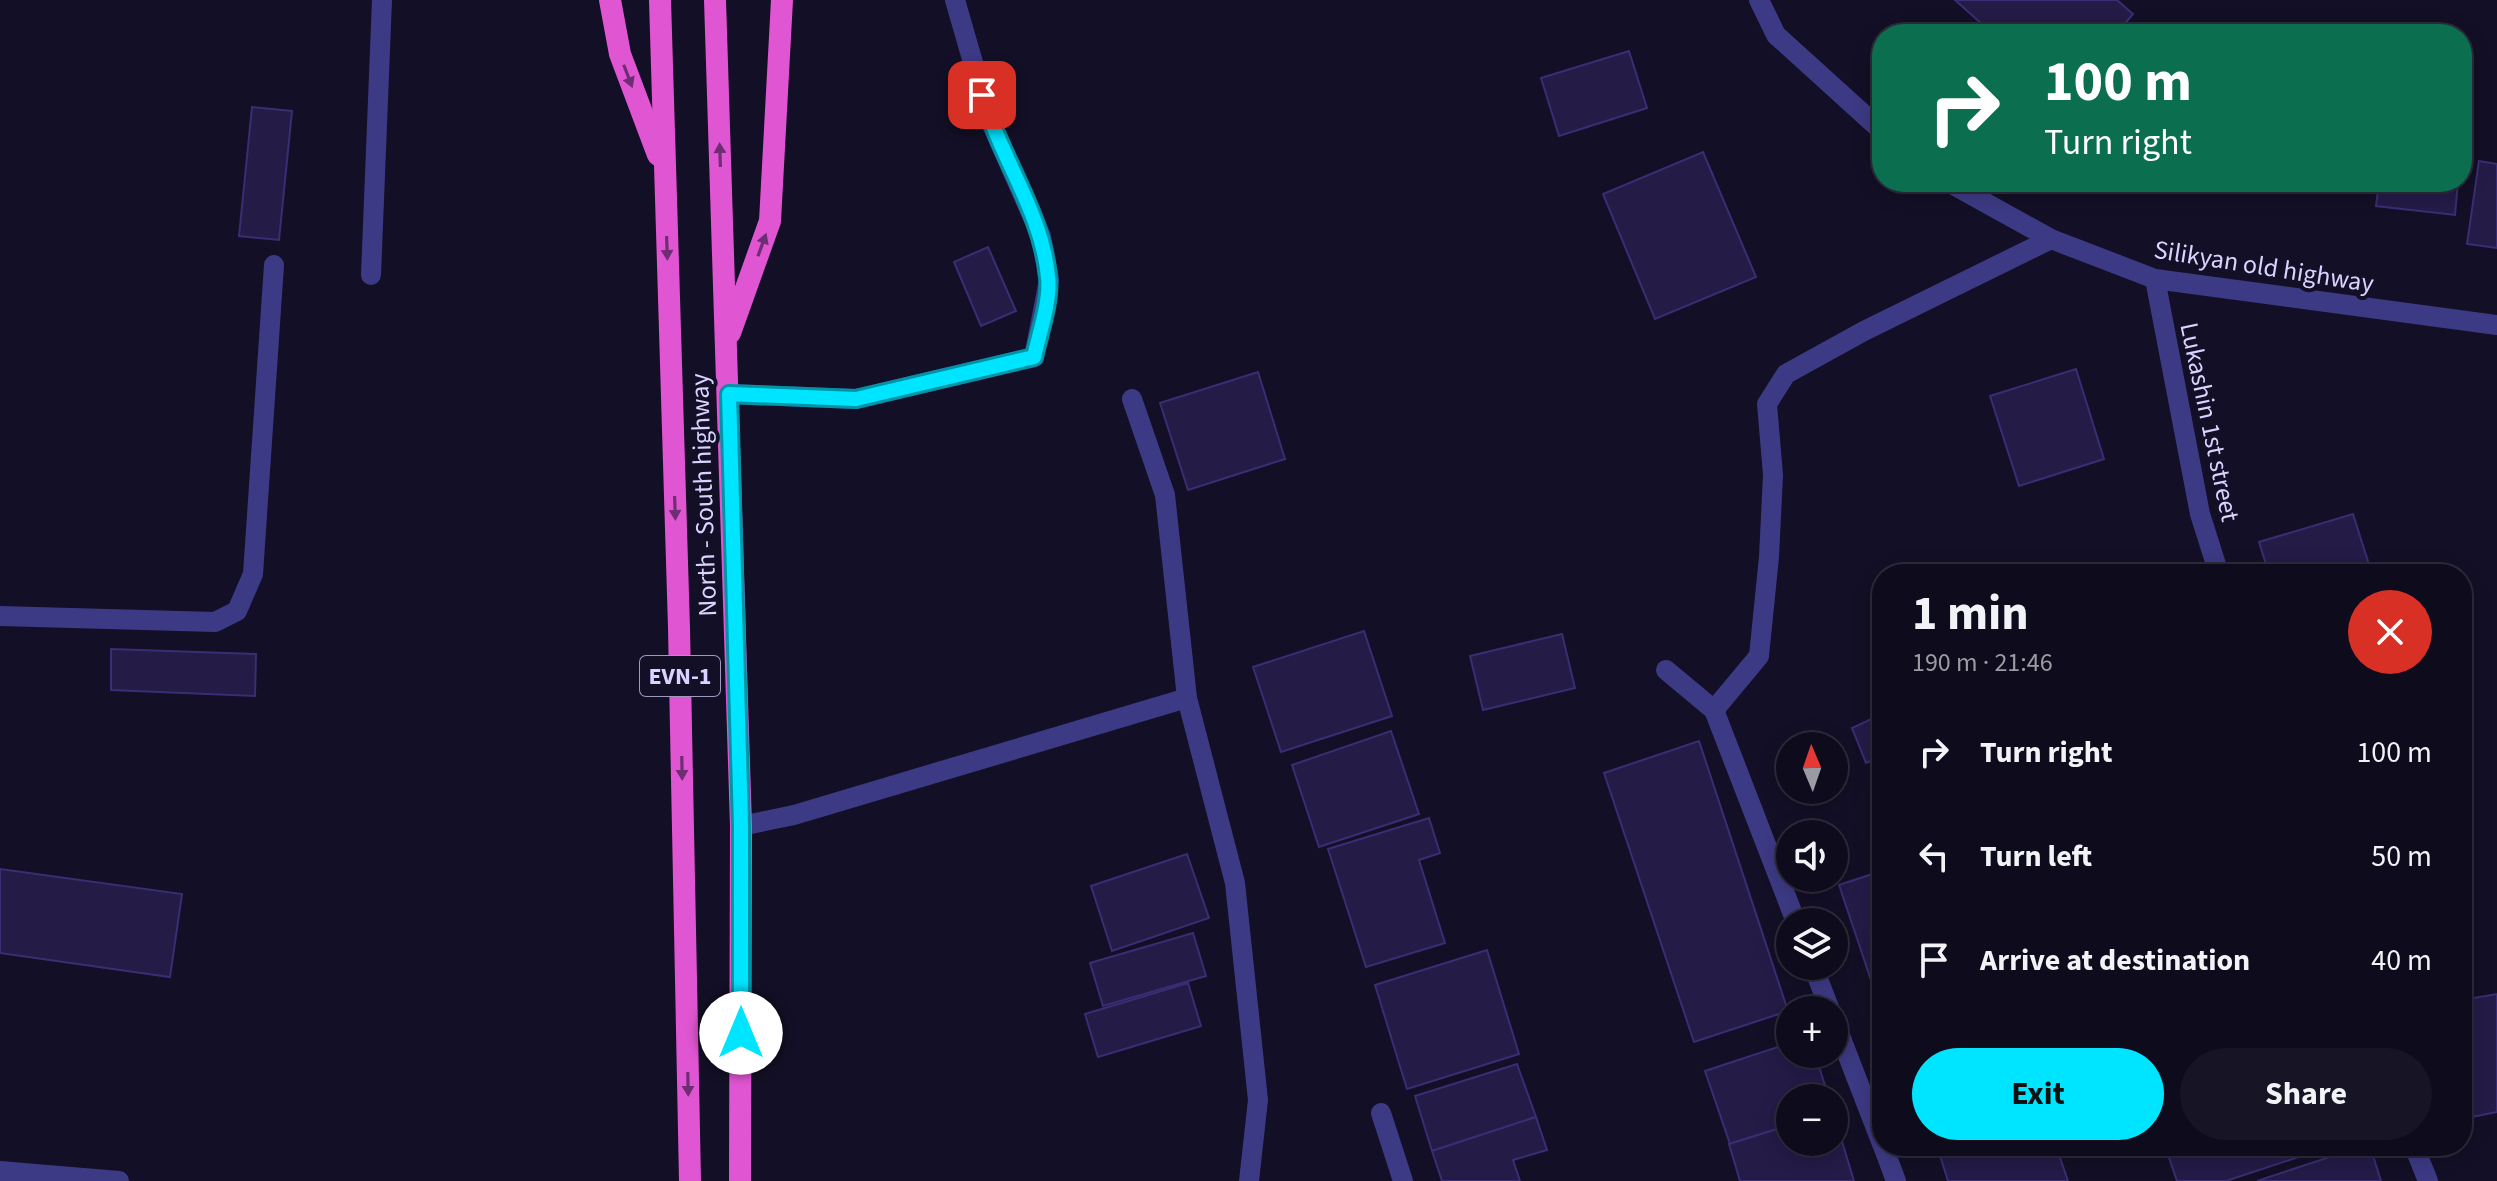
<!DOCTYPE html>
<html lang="en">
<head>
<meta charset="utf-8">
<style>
	body { margin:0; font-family:"Source Sans 3",sans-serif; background:#171425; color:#f1f3f6; height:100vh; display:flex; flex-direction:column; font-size:30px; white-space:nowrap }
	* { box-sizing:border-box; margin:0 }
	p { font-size:26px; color:#9b9ba3 }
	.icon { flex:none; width:44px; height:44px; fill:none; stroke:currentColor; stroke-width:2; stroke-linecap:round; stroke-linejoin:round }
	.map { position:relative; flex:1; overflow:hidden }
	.side { position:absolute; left:1872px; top:564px; width:600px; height:592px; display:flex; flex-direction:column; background:#0e0b1c; border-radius:32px; box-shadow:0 4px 20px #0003,0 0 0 2px #2e2b3b }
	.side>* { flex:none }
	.guide { position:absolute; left:1872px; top:24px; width:600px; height:168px; border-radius:32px; box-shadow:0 4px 20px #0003,0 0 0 2px #2e2b3b; background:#0b6e4f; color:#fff; overflow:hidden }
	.needle { width:52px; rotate:358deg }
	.tools { position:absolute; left:1776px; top:732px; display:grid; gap:16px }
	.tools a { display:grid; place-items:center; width:72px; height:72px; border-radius:50%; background:#0e0b1c; box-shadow:0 4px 20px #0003,0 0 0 2px #2e2b3b; font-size:40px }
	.pin { position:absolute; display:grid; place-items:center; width:68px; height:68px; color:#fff; margin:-34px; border-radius:16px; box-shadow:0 4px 12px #0006 }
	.me { position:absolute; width:88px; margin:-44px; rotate:0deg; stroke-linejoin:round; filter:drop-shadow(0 0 6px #0008) }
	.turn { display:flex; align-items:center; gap:28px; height:168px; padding:0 40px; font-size:36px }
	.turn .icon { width:104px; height:104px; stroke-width:2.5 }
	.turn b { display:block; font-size:56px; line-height:68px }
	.round { display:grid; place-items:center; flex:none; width:84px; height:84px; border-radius:42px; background:#171425 }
	.headline { display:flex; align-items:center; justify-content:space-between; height:136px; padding:0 40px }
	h1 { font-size:48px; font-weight:700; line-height:60px }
	.primary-button { display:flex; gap:16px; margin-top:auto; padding:16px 40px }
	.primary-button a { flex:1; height:92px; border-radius:48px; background:#00e5ff; color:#111; font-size:32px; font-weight:700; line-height:92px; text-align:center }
	.primary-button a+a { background:#171425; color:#f1f3f6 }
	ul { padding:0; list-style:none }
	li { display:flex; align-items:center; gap:24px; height:104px; padding:0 40px }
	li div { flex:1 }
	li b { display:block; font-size:30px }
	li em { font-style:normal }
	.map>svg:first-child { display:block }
	.building { fill:#241b47; stroke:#3b2d73; stroke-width:2 }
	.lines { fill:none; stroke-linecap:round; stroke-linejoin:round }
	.service { stroke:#3d3a85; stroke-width:20 }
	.minor { stroke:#3d3a85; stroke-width:20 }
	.tertiary { stroke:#3d3a85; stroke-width:20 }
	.trunk { stroke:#e055d1; stroke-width:22 }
	.oneway { fill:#6f2e73 }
	.route-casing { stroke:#0095a6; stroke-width:20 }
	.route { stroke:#00e5ff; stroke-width:14 }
	.labels { text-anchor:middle; stroke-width:8; stroke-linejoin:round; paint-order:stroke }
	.shield { fill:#130f26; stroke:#9e99be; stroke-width:2 }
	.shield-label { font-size:24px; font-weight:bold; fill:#d9d4ff }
	.street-label { font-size:26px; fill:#d9d4ff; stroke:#130f26 }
</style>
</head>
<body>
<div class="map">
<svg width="2497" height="1181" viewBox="0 0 2497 1181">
	<rect width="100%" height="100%" fill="#130f26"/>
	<g class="building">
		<path d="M1955 0H2117L2133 14 2116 34H1993Z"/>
		<path d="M1629 51 1647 108 1559 136 1541 78Z"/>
		<path d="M252 107 292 111 279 240 239 236Z"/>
		<path d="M1703 152 1756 277 1655 319 1603 194Z"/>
		<path d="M2479 161 2497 164V248L2467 244Z"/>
		<path d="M2379 182H2458L2455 215 2376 206Z"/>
		<path d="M988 247 1016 311 981 326 954 262Z"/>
		<path d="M2076 369 2104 459 2019 486 1990 396Z"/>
		<path d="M1258 372 1285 459 1188 490 1160 403Z"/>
		<path d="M2353 514 2372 574H2269L2259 542Z"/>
		<path d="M1364 631 1392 716 1281 752 1253 667Z"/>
		<path d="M1562 634 1575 688 1483 710 1470 656Z"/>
		<path d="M111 649 256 654 255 696 111 690Z"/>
		<path d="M1882 714V756L1866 763 1852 728Z"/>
		<path d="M1391 731 1419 814 1319 847 1292 765Z"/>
		<path d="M1699 741 1788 1011 1694 1042 1604 773Z"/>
		<path d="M1429 818 1440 853 1419 860 1445 943 1366 967 1328 849Z"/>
		<path d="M1187 854 1209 918 1112 951 1091 886Z"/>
		<path d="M0 869 182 894 170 977 0 953Z"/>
		<path d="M1882 871V1013L1839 885Z"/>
		<path d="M1193 933 1206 976 1103 1006 1090 963Z"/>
		<path d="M1487 950 1519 1054 1407 1089 1375 985Z"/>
		<path d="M1188 983 1201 1026 1098 1057 1085 1014Z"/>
		<path d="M2497 994V1112L2462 1119V1000Z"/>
		<path d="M1790 1043V1054H1815L1829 1098H1790V1125L1730 1144 1705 1071Z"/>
		<path d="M1517 1064 1536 1117 1432 1151 1415 1096Z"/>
		<path d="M1834 1115 1854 1181H1740L1729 1144 1790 1125V1142H1834Z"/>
		<path d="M1536 1117 1547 1150 1513 1160 1520 1181H1442L1432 1151Z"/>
		<path d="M1937 1146H2056L2068 1181H1948Z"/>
		<path d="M2165 1146H2332L2226 1181H2177Z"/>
		<path d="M2363 1146H2370L2381 1181H2257Z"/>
	</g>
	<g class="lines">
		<g class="service">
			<path d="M371 275 382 0"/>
			<path d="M729 394 856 399 1034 357 1049 280 1041 236 989 118 955 0"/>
			<path d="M0 616 215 622 237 611 253 574 274 265"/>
			<path d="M0 1171 119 1181"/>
		</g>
		<g class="minor">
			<path d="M2155 279 2200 514 2219 574"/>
			<path d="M1132 399 1165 495 1187 698 1235 883 1258 1100 1249 1181"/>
			<path d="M1666 670 1714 710 1796 922"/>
			<path d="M1714 710 1759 656 1769 557 1773 475 1767 404 1786 374 1864 331 2051 239"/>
			<path d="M741 826 794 815 1187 698"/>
			<path d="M1813 966 1830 1010"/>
			<path d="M1834 1020 1882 1144"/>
			<path d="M1381 1113 1403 1181"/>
			<path d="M1883 1146 1896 1181"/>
			<path d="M2414 1146 2428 1181"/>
		</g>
		<g class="tertiary">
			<path d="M1759 0 1776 35 1882 131"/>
			<path d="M1948 182 2051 239 2155 279 2497 325"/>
		</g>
		<g class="trunk">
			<path d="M610 0 620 54 658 155"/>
			<path d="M660 0 679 628 690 1181"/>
			<path d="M715 0 741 826 740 1181"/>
			<path d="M730 333 770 221 782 0"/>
		</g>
	</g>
	<defs><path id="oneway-solid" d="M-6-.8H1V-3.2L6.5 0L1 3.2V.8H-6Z" transform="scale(2)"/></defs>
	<g class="oneway">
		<use href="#oneway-solid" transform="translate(628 76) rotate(69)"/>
		<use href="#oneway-solid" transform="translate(720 155) rotate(-92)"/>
		<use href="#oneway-solid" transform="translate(762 245) rotate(-70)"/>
		<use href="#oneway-solid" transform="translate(667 248) rotate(88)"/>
		<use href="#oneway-solid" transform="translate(675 508) rotate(88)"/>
		<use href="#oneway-solid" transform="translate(682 768) rotate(89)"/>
		<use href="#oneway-solid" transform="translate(688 1084) rotate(89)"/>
	</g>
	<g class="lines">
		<defs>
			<path id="route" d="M741 1033V826L729 394 856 399 1034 357C1039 334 1051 300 1048 277 1042 212 1000 157 982 95"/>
		</defs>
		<use href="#route" class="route-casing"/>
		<use href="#route" class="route"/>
	</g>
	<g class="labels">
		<rect class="shield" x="640" y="656" width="80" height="40" rx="6"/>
		<g class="shield-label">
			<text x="680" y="684">EVN-1</text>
		</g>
		<g class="street-label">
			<text transform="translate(2264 266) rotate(9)" y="9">Silikyan old highway</text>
			<text transform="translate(2210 422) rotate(78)" y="9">Lukashin 1st street</text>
			<text transform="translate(703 495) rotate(-92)" y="9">North - South highway</text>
		</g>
	</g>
</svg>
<div class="tools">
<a><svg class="needle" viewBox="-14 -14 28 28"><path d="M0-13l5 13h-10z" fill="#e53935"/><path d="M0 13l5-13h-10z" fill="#9b9ba3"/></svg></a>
<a><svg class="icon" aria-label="sound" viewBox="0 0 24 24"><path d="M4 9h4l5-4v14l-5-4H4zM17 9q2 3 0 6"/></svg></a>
<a><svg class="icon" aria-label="layers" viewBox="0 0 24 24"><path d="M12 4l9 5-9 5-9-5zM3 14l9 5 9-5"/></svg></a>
<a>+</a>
<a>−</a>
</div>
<div class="pin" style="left:982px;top:95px;background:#d93025"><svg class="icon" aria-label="arrive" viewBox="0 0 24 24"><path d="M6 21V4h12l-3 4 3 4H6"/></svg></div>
<svg class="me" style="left:741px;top:1033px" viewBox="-20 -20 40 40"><circle r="19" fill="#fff"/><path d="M0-13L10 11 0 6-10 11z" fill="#00e5ff"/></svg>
<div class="guide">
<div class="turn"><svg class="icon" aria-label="right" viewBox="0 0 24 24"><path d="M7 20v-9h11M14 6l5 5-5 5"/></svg><div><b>100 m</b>Turn right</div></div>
</div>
<section class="side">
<div class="headline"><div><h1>1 min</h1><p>190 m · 21:46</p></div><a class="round" style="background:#d93025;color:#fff"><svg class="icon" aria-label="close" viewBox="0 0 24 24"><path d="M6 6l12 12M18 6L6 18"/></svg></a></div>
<ul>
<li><svg class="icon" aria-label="right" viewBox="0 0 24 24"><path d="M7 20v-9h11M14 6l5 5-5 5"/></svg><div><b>Turn right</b></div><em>100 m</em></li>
<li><svg class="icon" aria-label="left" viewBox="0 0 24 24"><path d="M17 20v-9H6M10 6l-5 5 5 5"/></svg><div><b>Turn left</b></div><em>50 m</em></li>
<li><svg class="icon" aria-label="arrive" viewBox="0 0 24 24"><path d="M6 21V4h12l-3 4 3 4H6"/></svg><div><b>Arrive at destination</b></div><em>40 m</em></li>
</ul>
<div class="primary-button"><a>Exit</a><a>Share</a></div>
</section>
</div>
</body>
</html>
